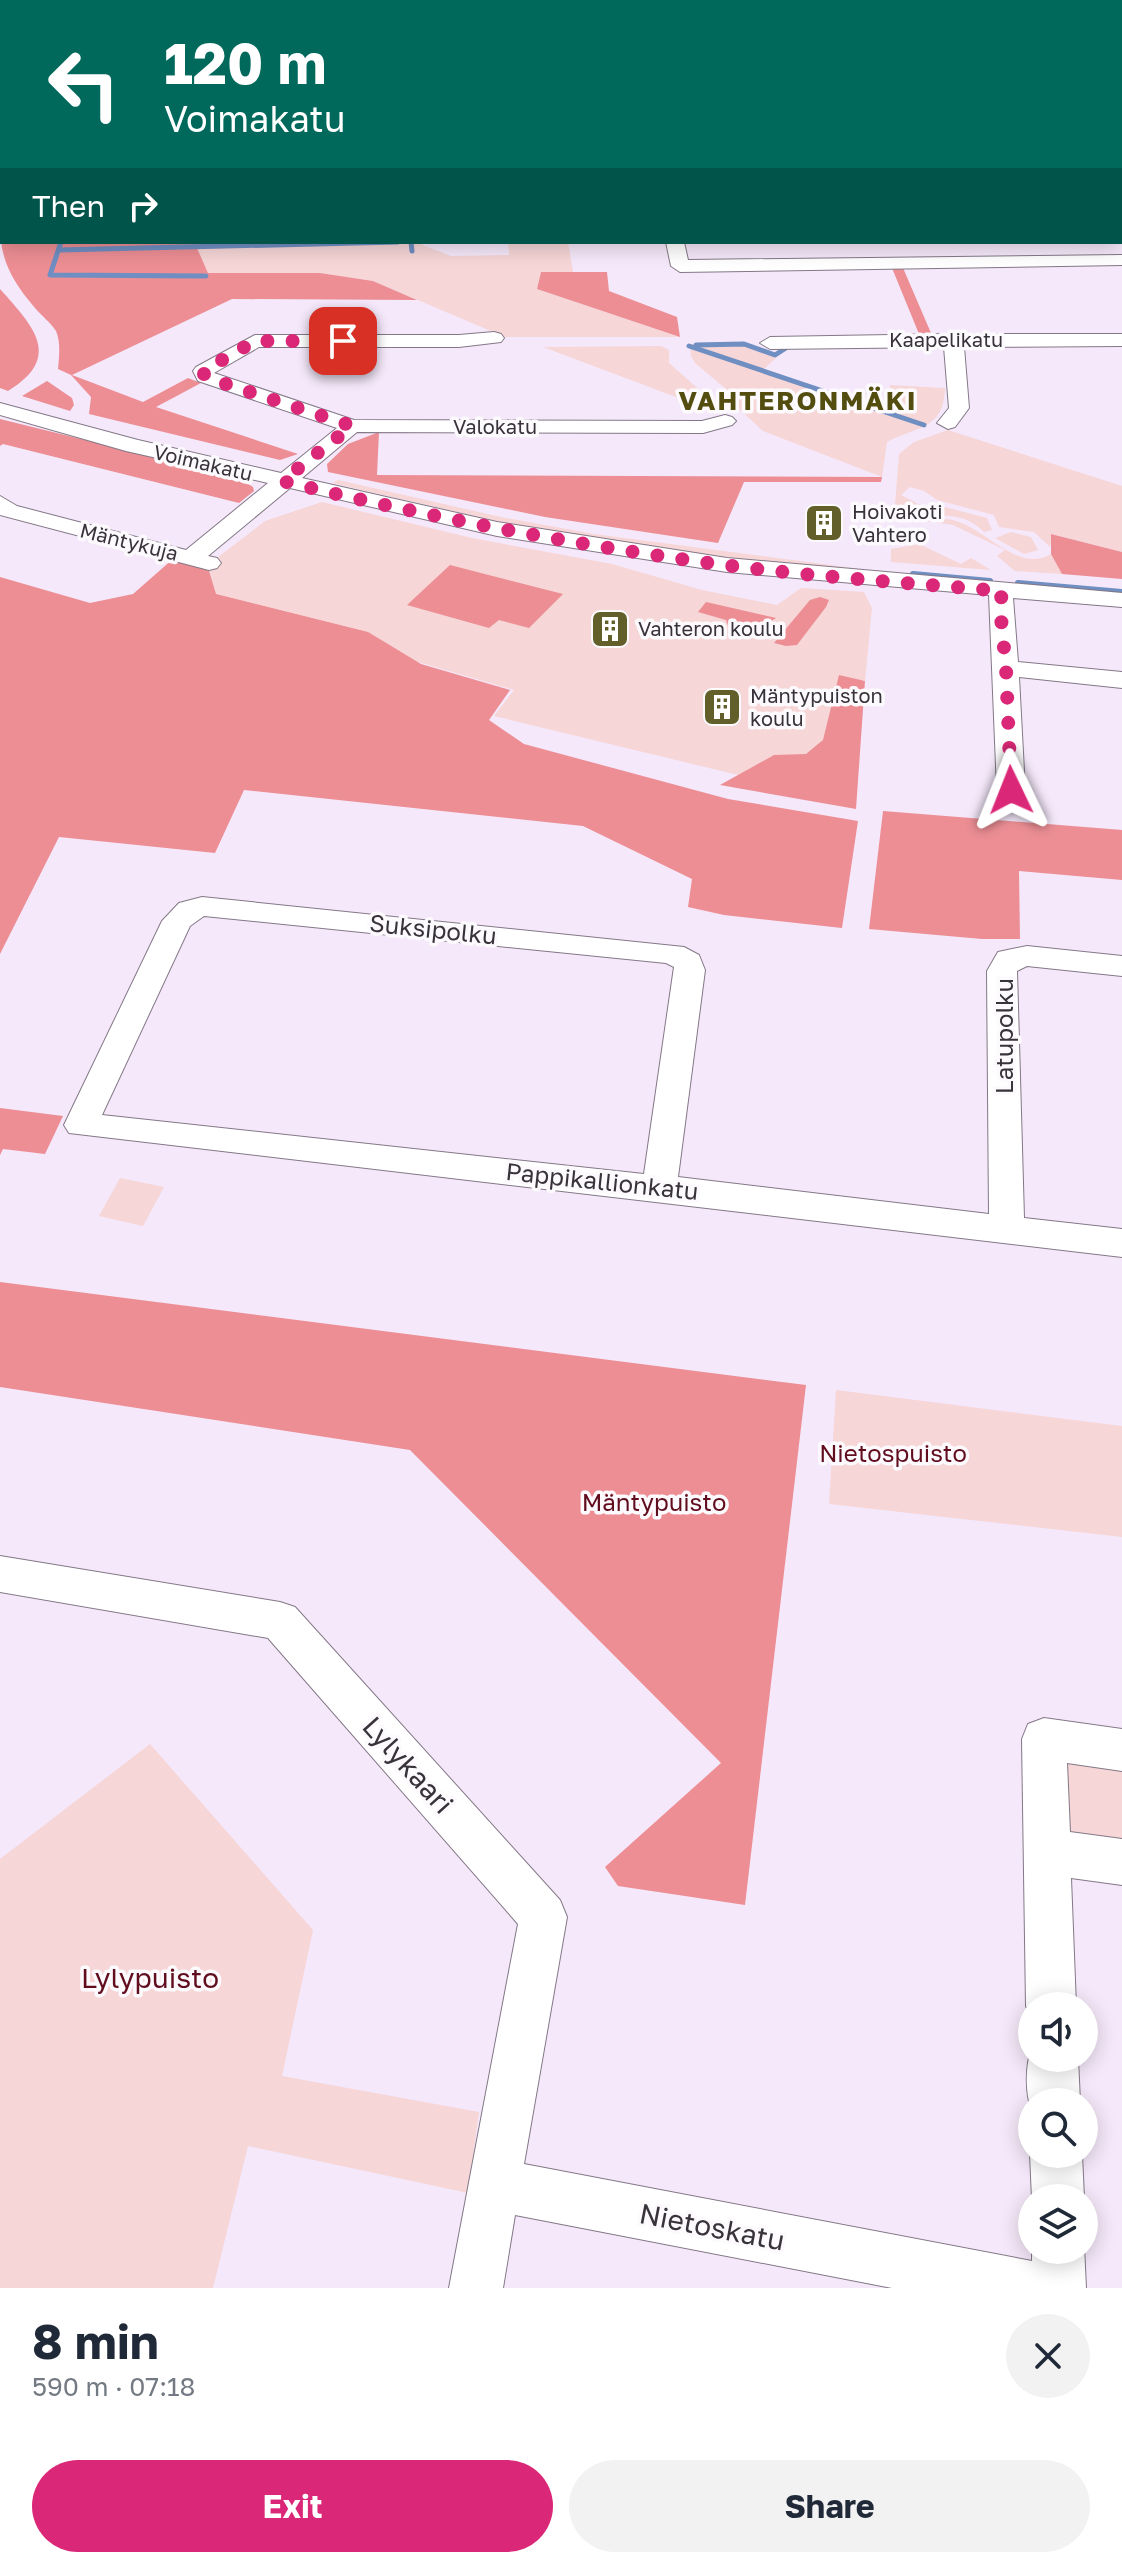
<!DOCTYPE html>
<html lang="en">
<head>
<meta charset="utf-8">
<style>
	body { margin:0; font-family:"Golos Text",sans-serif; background:#f2f2f3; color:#1f2937; height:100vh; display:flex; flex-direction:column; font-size:30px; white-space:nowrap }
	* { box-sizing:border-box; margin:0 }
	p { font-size:26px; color:#747a83 }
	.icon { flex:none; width:44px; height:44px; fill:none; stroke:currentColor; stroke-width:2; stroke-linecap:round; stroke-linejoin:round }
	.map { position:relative; height:2288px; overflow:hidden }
	.drawer { display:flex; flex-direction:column; background:#fff; flex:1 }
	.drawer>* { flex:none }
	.top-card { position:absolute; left:0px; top:0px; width:1122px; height:244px; box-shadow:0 4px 20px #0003; background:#00695c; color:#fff; overflow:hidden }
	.fabs { position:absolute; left:1018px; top:1992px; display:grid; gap:16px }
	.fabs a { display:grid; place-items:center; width:80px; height:80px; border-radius:50%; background:#fff; box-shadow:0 4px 20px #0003; font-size:40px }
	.pin { position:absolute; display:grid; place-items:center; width:68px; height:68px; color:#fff; margin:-34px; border-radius:16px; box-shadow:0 4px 12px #0006 }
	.me { position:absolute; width:88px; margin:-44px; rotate:358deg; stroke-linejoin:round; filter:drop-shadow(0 0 6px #0008) }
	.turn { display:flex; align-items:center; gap:28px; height:168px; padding:0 32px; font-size:36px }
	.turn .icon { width:104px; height:104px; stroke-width:2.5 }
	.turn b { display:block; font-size:56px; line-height:68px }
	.then { display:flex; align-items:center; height:76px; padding:0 32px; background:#0003; gap:16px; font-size:30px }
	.round { display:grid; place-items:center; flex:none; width:84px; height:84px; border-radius:42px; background:#f2f2f3 }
	.overview { display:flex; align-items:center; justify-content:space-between; height:136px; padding:0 32px }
	h1 { font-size:48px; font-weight:700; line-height:60px }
	.button { display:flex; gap:16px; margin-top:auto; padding:16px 32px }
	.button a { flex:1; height:92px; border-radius:48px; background:#db2777; color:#fff; font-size:32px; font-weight:700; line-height:92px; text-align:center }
	.button a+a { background:#f2f2f3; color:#1f2937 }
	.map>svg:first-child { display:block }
	.green { fill:#f6d6d7 }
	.forest { fill:#ec8e94 }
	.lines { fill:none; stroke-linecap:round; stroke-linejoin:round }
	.stream-far2 { stroke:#6f8ec2; stroke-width:4 }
	.stream-far1 { stroke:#6f8ec2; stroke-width:5 }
	.stream { stroke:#6f8ec2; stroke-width:6 }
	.minor-casing { stroke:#837887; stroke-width:2 }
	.minor { fill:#fff; fill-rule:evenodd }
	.route { stroke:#db2777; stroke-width:14; stroke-dasharray:0 25.2 }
	.labels { text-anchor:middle; stroke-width:7; stroke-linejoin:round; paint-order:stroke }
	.far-street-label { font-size:20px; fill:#38333a; stroke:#fcfafd }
	.far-poi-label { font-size:20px; fill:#38333a; stroke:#fcfafd; text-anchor:start }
	.street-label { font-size:24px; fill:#38333a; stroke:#fcfafd }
	.park-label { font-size:24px; fill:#610d1e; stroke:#fcfafd }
	.far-district-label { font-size:26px; font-weight:bold; letter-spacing:2px; fill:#534e0f; stroke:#fcfafd }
	.near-street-label { font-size:28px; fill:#38333a; stroke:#fcfafd }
	.near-park-label { font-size:28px; fill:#610d1e; stroke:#fcfafd }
</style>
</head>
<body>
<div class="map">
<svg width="1122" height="2288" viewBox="0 0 1122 2288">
	<rect width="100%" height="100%" fill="#f5e8fa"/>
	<g class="green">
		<path d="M216 242H415L451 256 509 255 508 242H568L573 272H541L537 289 680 337H505L373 281 320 273H208L196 247Z"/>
		<path d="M690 344H747L779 355 763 370 893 414 890 385 945 388C944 430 917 426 887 442L882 477 763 431 736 406 726 389 695 363 691 356Z"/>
		<path d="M661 346 669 350V363L714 403 713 411 543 347Z"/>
		<path d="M948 430 1122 486V552L1052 534 1050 547 1034 532 999 527 994 515 937 500 924 491 910 487 901 495 922 506 911 518 894 517 899 454 914 442Z"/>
		<path d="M338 480 501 517 594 534 861 569 714 557 504 523 332 483Z"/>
		<path d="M322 502 472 538 612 564 702 590 777 605 801 588 864 592 872 608 865 681 859 680 850 802 494 716 514 690 218 604 205 567 265 521Z"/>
		<path d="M941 506 987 518 992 530 984 532C965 513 947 516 922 516L930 507Z"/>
		<path d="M947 519C983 523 1016 575 1051 554L1062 574 1015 571 997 556 1005 550 953 525 926 521Z"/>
		<path d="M1011 532 1031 537 1038 550 1024 554 995 538Z"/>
		<path d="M919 544 961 564 971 558 991 570 891 562V549Z"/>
		<path d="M120 1178 164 1187 143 1226 99 1216Z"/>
		<path d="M836 1390 1122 1426V1537L829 1504Z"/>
		<path d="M150 1744 313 1930 282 2076 479 2112 468 2193 248 2146 213 2288H0V1859Z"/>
		<path d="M1066 1759 1122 1766V1843L1070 1835Z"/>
	</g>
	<g class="forest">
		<path d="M0 225 2 242H216L197 248 208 273H320L373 281 417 300 232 299 72 375 143 402 188 378 201 383 156 407 298 454 280 460 89 414 91 397 71 375 58 369C59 357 61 343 56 331 51 323 41 315 35 308 12 281 0 260 0 225Z"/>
		<path d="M892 268H903L931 333 919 334Z"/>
		<path d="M541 272H607L609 291 677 317 680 337 537 289Z"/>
		<path d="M0 289C33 326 64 357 8 391L0 388Z"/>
		<path d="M47 381 72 398 74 405 70 411 22 396Z"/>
		<path d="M0 419 239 478 253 487 254 491 239 503 3 444 0 446Z"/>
		<path d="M379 432 377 475 882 477 881 482H744L718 543 545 517 328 472 327 464 348 444Z"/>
		<path d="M1051 534 1122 552V579L1062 574 1051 554Z"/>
		<path d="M174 558 209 571 216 594 368 632 421 664 510 690 489 720 524 744 728 799 858 821 842 928 724 915 688 907 692 879 583 826 244 790 215 853 59 837 0 954V577L90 603 133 594Z"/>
		<path d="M450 565 563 594 529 628 499 620 489 628 407 605Z"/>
		<path d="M820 597 829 600 826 607 797 645 786 646 774 643 810 600Z"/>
		<path d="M706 602 776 618 747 637 731 633 726 620 698 612Z"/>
		<path d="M839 675 865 681 856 809 720 785 774 755 806 754 823 740Z"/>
		<path d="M883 811 1122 830V880L1019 871 1020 939H982L869 929Z"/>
		<path d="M0 1108 63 1116 45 1154 3 1149 0 1155Z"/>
		<path d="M0 1282 806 1385 745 1905 618 1886 605 1867 721 1763 410 1450 0 1387Z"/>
	</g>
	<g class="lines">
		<g class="stream-far2">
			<path d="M501 0 505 2"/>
			<path d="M828 0H848"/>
			<path d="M21 2 32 0"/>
			<path d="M54 2 65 0"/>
			<path d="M95 2 105 0"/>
			<path d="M133 2 143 0"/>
			<path d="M208 2 216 0"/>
		</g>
		<g class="stream-far1">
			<path d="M61 242 50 275 206 276"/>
			<path d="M411 242 412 251"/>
			<path d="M59 250 398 242"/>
			<path d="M696 345 744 344 775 355 789 346"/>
			<path d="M689 346 924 425"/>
		</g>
		<g class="stream">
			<path d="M913 574 990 581"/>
			<path d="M1018 583 1122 592"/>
		</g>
		<defs>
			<g id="minor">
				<path d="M571 0H601L603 2H573Z"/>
				<rect x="1120" y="3" width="2" height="18"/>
				<rect x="1120" y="110" width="2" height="10"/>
				<rect x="1120" y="194" width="2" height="10"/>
				<path d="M666 242H684L688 260 1122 255V265L680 272 671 266Z"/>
				<path d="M494 332 501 334 504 338 501 342 459 347H259L214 373 354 420 702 421 725 415 732 417 736 421 732 425 703 433 357 432 302 478 497 522 727 558 1122 593V607L1013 598 1018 662 1122 672V688L1019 677 1025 790 1021 796 1011 798 1001 796 997 790 989 595 727 572 497 536 290 488 208 556 217 558 221 563 217 568 209 570 0 515V496L17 506 186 550 268 483 126 451 0 415V403L138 440 281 473 337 428 198 381 193 371 196 367 255 335H459Z"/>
				<path d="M953 334H1122V346L964 347 969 408 955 427 948 429 937 423 949 408 944 347 770 349 760 343 770 337Z"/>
				<path d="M202 897 684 947 699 955 705 970 678 1177 989 1214 987 971 998 952 1027 946 1122 956V976L1027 966 1017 971 1024 1218 1122 1229V1257L69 1133 64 1125 162 921 179 903ZM204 916 666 963 674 967 644 1174 102 1115 190 926Z"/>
				<path d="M0 1556 280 1602 295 1607 560 1900 567 1917 524 2164 1032 2261V2250H1084V2246L1086 2288H892L515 2215 503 2288H449L518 1924 268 1638 0 1592Z"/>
				<path d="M1044 1718 1122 1729V1771L1067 1763 1070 1832 1122 1839V1885L1071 1878 1076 2006H1032V2020L1026 2006 1022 1739 1028 1724Z"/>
				<path d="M1032 2048V2058H1078L1080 2102H1032V2111C1025 2094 1025 2065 1032 2048Z"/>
				<path d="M1032 2149V2154H1082L1084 2198V2199H1032L1030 2154Z"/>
			</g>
		</defs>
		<use href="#minor" class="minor-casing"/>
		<use href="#minor" class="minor"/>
	</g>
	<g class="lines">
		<path class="route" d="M343 341H255L203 371 205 377 352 426 282 481C428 517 575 545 724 565 816 577 909 583 1002 591L1000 608 1006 668 1011 790"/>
	</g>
	<defs>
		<symbol id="building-square" viewBox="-11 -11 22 22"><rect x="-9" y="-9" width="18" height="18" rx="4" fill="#635f2b" stroke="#fcfafd"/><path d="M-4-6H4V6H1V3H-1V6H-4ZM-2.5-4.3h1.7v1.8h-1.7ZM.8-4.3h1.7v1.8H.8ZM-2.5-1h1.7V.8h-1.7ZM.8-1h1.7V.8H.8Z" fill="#fff"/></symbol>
	</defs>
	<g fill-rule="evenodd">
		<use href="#building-square" x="802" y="501" width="44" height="44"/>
		<use href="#building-square" x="588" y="607" width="44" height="44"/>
		<use href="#building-square" x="700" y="685" width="44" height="44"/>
	</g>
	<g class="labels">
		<g class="far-street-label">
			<text x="946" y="347">Kaapelikatu</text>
			<text x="495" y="434">Valokatu</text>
			<text transform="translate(203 463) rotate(13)" y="7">Voimakatu</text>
			<text transform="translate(129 542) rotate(14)" y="7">Mäntykuja</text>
		</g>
		<g class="far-poi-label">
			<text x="852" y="519">Hoivakoti<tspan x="852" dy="23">Vahtero</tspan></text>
			<text x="638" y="636">Vahteron koulu</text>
			<text x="750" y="703">Mäntypuiston<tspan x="750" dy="23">koulu</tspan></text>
		</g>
		<g class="street-label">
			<text transform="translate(433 930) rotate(6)" y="8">Suksipolku</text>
			<text transform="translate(1005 1036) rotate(-90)" y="8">Latupolku</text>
			<text transform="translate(602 1182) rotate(6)" y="8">Pappikallionkatu</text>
		</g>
		<g class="park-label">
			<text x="893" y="1462">Nietospuisto</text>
			<text x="654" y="1511">Mäntypuisto</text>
		</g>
		<g class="far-district-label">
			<text x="798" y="410">VAHTERONMÄKI</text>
		</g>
		<g class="near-street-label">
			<text transform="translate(408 1765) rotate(48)" y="10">Lylykaari</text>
			<text transform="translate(712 2227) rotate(11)" y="10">Nietoskatu</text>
		</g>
		<g class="near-park-label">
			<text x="150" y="1988">Lylypuisto</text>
		</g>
	</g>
</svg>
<div class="fabs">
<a><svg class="icon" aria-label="sound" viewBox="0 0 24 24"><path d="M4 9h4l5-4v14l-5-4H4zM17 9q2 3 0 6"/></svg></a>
<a><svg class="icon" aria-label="search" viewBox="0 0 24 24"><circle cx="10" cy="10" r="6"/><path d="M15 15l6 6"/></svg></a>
<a><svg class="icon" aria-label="layers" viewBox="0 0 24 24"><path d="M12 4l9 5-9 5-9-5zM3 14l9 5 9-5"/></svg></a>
</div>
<div class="pin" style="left:343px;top:341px;background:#d93025"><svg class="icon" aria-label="arrive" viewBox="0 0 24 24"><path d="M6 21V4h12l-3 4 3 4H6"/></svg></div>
<svg class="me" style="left:1011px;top:790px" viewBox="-20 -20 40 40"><path d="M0-17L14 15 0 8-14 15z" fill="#db2777" stroke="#fff" stroke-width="4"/></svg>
<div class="top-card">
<div class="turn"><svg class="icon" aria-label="left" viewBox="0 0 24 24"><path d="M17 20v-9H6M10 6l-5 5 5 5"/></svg><div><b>120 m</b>Voimakatu</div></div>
<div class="then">Then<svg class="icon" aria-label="right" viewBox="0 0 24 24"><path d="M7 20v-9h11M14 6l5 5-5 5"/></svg></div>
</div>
</div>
<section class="drawer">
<div class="overview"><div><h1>8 min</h1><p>590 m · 07:18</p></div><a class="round"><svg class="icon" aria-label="close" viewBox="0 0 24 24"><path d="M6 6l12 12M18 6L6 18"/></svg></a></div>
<div class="button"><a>Exit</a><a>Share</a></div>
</section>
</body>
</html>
